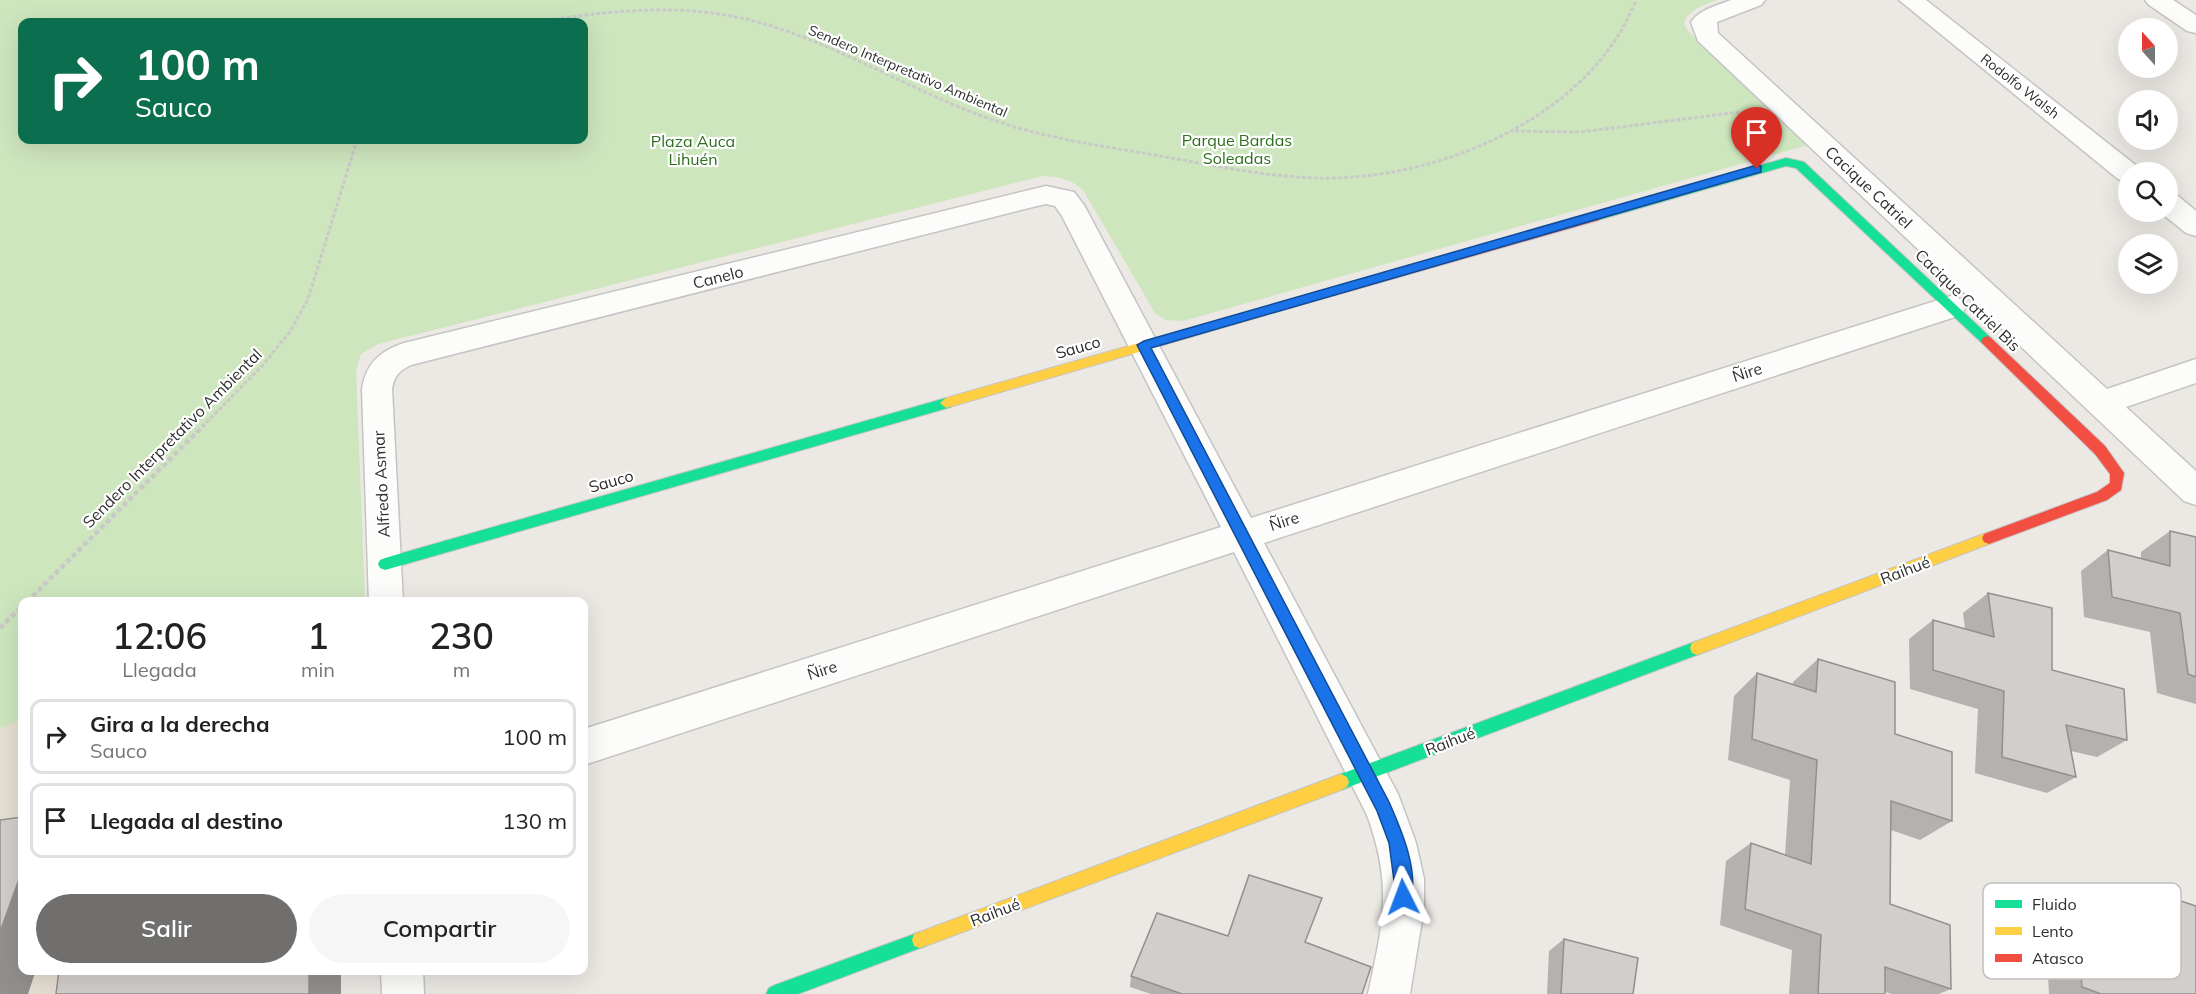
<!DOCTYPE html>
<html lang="es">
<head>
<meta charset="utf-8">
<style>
	body { margin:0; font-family:Mulish,sans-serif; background:#f6f6f6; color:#222; height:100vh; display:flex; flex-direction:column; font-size:22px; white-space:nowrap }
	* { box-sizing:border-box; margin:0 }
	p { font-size:20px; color:#767676 }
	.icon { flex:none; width:33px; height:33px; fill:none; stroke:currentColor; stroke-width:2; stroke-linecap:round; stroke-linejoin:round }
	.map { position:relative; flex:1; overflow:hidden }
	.side { position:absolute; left:18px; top:597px; width:570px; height:378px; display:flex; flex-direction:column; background:#fff; border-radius:12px; box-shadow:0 6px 24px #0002 }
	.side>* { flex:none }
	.guide { position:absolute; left:18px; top:18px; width:570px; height:126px; border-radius:12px; box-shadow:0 6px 24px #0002; background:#0b6e4f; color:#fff; overflow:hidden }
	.needle { width:39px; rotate:339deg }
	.tools { position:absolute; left:2118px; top:18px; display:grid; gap:12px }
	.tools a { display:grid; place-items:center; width:60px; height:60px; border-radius:50%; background:#fff; box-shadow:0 6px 24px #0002; font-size:30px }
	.pin { position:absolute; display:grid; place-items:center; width:51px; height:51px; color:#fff; margin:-62px -26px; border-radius:50% 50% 50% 0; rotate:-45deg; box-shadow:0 0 6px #0007 }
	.pin .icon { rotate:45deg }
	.me { position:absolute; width:66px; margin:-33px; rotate:357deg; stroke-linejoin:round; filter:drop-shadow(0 0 4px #0008) }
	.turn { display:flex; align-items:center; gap:21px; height:126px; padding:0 18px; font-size:27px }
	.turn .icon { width:78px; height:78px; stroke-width:2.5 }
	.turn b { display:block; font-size:42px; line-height:51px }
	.eta { display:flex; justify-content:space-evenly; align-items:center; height:102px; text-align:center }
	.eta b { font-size:36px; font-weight:600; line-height:42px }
	.cta { display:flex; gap:12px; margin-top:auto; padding:12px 18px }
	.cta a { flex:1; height:69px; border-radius:36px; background:#706f6e; color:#fff; font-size:24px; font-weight:600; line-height:69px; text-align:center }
	.cta a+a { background:#f6f6f6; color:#222 }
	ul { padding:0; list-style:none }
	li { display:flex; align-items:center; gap:18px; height:75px; margin:0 12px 9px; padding:0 6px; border:3px solid #e0e0e0; border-radius:12px }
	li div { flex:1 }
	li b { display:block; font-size:22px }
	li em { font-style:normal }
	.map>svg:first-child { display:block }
	.education { fill:#e6e0d3 }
	.green { fill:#cee6be; fill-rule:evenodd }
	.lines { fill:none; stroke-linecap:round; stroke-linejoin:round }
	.street-casing { stroke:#c5c4c5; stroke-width:3 }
	.fast-casing { stroke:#c5c4c5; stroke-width:2 }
	.slow-casing { stroke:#c5c4c5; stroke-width:2 }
	.jam-casing { stroke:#c5c4c5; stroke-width:2 }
	.path-far1 { stroke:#c9c9c8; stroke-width:3; stroke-dasharray:4 2; stroke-linecap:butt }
	.path { stroke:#c9c9c8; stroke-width:4.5; stroke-dasharray:5 3; stroke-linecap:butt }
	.street { fill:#fcfcfb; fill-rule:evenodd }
	.fast { fill:#16e098; fill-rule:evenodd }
	.slow { fill:#ffcf43; fill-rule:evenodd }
	.jam { fill:#f24e42; fill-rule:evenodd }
	.wall { fill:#b4b1af }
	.shaded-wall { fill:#92908e }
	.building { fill:#d1cecb; stroke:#92908e; stroke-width:1.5 }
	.route { fill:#1a73e8; stroke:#114b97; stroke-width:1.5 }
	.labels { text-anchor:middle; stroke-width:4.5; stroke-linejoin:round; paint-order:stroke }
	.far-street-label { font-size:14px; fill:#2e2e2e; stroke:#fff }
	.park-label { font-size:16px; fill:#2c6e1b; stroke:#fff }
	.street-label { font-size:16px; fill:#2e2e2e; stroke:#fff }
	.key { fill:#fff; stroke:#c0c0c0; stroke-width:1.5 }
	.key-label { font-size:16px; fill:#2e2e2e }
</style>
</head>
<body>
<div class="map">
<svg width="2196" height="994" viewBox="0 0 2196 994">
	<rect width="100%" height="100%" fill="#ece8e4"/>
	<path class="education" d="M22 720V970L102 971 100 994H0V728Z"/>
	<path class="green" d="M0 0H1717C1704 5 1689 9 1684 23L1687 30 1808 145 1183 321 1166 320 1155 313 1083 190C1071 179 1059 177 1043 176L378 344 361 354 356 371 365 596 351 602H22V720L0 728ZM584 22V140H22V22Z"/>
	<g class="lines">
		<defs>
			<g id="street">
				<path d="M1731 0H1765L1761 5 1717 22 1718 33 2107 389 2196 359V383L2126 407 2196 471V505L2184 501 1698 41 1691 22C1700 9 1716 6 1731 0Z"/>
				<path d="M1899 0H1926L2138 167 2141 172H2128V182L2118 179Z"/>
				<path d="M2145 0H2173L2196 15V33L2187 31 2149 5Z"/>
				<path d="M1046 186 1074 192 1084 205 1251 518 1951 296 1961 299 1966 307 1961 315 1264 543 1398 794 1416 843 1424 879V908L1410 994H1368C1383 923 1393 886 1367 815L1234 552 584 765V729L1221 527 1062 216 1055 206 1046 204 1033 207 411 365C399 371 394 376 392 389L403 602H369L362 389C366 363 380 351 404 343Z"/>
				<path d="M2168 193 2178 196 2196 211V236L2186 233 2160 212H2168Z"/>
				<path d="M381 970H423L424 994H382Z"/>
			</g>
			<g id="fast">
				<path d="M1786 158 1804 162 1991 338 1993 341 1991 344H1983L1796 168 1786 166 1595 221 1589 217 1591 214Z"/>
				<path d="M946 398 952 403 951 407 385 570 380 568 378 564 380 560 385 558Z"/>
				<path d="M1697 641 1702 643 1704 648 1702 653 1341 790 1335 787 1333 782 1335 777 1341 774Z"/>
				<path d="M920 932 926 934 928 940 926 946 920 948 798 994H766L769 988 775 985Z"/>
			</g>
			<g id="slow">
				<path d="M1262 308 1268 312 1266 315 946 408 940 403 946 398Z"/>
				<path d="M1989 532 1994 534 1996 538 1994 542 1697 655 1692 653 1690 648 1692 643Z"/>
				<path d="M1341 774 1347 777 1349 782 1347 787 1341 790 920 948 914 946 912 940 914 934 920 932Z"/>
			</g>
			<g id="jam">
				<path d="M1595 213 1599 214V220L1262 316 1256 312 1262 308Z"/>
				<path d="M1987 336 1991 338 2105 446 2124 473 2121 490 2107 500 1989 544 1984 542 1982 538 1984 534 2097 492 2110 483V474L2095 454 1983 344 1981 341 1983 338Z"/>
			</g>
		</defs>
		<use href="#street" class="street-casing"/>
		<use href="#fast" class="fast-casing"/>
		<use href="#slow" class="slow-casing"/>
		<use href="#jam" class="jam-casing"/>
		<g class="path-far1">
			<path d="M537 22C605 11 677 3 746 19 833 40 911 92 996 121 1045 138 1097 145 1148 154 1203 163 1258 176 1314 178 1435 182 1590 119 1636 0"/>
			<path d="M1515 131 1580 132 1740 112"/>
			<path d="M202 427 263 365 291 330 308 299 357 140"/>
		</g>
		<g class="path">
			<path d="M27 602 204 425"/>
			<path d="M0 628 22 606"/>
		</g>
		<use href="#street" class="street"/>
		<use href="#fast" class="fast"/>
		<use href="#slow" class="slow"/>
		<use href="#jam" class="jam"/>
	</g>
	<g class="wall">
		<path d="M2170 531 2196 537V704L2157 693 2150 632 2084 617 2081 571 2108 550 2141 558V552Z"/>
		<path d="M1988 593 2052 670 2127 740 2097 757 2071 751 2076 777 2047 793 1975 773 1978 709 1910 689 1909 639 1933 620 1965 629 1963 613Z"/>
		<path d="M1818 659 1895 734 1952 821 1920 840 1891 830 1890 904 1951 989 1939 994H1892L1885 992V994H1789L1792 950 1720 925 1726 861 1751 843 1785 855 1790 780 1728 760 1734 696 1757 673 1793 685V682Z"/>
		<path d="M2142 888 2196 994H2049L2045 919 2076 906 2110 917 2109 901Z"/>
		<path d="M1228 936 1305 942 1362 994H1151L1130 987 1131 976Z"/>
		<path d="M1564 939 1633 994H1547L1549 951Z"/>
	</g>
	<g class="shaded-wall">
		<path d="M22 871V970H36L28 994H0V932Z"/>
		<rect x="309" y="970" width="32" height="24"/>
	</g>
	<g class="building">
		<path d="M2170 531 2196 537V677L2188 674 2180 613 2112 597 2108 550 2170 566Z"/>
		<path d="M1988 593 2052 608V670L2124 689 2127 740 2066 725 2076 777 2002 757 2004 691 1933 670V620L1994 637Z"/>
		<path d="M1818 659 1895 682V734L1952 752V821L1891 801 1890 904 1950 925 1951 989 1885 967V994H1818L1821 935 1745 909 1751 843 1811 864 1817 760 1752 739 1757 673 1816 692Z"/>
		<path d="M22 817V871L0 932V820Z"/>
		<path d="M1249 875 1322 898 1305 942 1371 967 1362 994H1182L1131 976 1157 913 1228 936Z"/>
		<path d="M2142 888 2196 906V994H2101L2082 987 2076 906 2146 929Z"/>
		<path d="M1564 939 1638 958 1633 994H1561Z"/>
		<path d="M59 970H309V994H56Z"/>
	</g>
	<path class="route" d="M1757 165 1761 166V172L1151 348 1389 802C1401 829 1421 875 1409 903L1403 906 1397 903 1389 843 1377 811 1137 345 1144 341Z"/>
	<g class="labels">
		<g class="far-street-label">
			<text transform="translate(908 71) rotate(23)" y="5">Sendero Interpretativo Ambiental</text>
			<text transform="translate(2020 86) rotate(38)" y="5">Rodolfo Walsh</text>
		</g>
		<g class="park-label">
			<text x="1237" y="146">Parque Bardas<tspan x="1237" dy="18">Soleadas</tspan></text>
			<text x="693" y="147">Plaza Auca<tspan x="693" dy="18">Lihuén</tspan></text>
		</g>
		<g class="street-label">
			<text transform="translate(1869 187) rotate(43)" y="6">Cacique Catriel</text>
			<text transform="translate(718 277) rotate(-14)" y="6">Canelo</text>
			<text transform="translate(1968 300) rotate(44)" y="6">Cacique Catriel Bis</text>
			<text transform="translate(1078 347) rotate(-16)" y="6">Sauco</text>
			<text transform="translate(1747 372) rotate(-18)" y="6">Ñire</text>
			<text transform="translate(172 438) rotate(-45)" y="6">Sendero Interpretativo Ambiental</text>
			<text transform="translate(611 481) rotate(-16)" y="6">Sauco</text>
			<text transform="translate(381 484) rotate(-93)" y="6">Alfredo Asmar</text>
			<text transform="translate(1284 521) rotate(-18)" y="6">Ñire</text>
			<text transform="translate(1905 570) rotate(-21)" y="6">Raihué</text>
			<text transform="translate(822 670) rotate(-18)" y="6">Ñire</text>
			<text transform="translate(1450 741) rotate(-21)" y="6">Raihué</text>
			<text transform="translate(995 912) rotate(-21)" y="6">Raihué</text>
		</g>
	</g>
	<rect x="1983" y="883" width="198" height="96" rx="9" class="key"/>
	<rect x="1995" y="900" width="27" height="8" fill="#16e098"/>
	<rect x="1995" y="927" width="27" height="8" fill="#ffcf43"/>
	<rect x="1995" y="954" width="27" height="8" fill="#f24e42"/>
	<g class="key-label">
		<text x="2032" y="910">Fluido</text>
		<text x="2032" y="937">Lento</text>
		<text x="2032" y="964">Atasco</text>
	</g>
</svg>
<div class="tools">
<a><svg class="needle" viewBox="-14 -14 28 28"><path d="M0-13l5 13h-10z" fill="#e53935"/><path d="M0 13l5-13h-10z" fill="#767676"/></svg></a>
<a><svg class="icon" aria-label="sound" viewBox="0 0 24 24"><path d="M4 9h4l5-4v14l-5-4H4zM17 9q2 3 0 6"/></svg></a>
<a><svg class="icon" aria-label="search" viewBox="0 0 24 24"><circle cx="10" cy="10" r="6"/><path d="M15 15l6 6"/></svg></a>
<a><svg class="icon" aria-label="layers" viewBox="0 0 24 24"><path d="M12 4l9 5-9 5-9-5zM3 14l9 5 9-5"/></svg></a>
</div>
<div class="pin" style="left:1757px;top:169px;background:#d93025"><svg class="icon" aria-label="arrive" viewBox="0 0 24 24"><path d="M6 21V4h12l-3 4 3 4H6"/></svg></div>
<svg class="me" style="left:1403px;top:897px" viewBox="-20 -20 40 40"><path d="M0-17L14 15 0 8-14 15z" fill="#1a73e8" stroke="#fff" stroke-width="4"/></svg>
<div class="guide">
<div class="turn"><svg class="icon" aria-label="right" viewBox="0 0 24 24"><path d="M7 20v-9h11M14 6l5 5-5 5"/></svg><div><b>100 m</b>Sauco</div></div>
</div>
<section class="side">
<div class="eta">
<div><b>12:06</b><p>Llegada</p></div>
<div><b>1</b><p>min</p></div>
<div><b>230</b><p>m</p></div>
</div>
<ul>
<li><svg class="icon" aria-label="right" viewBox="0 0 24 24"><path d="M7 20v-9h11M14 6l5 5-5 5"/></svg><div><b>Gira a la derecha</b><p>Sauco</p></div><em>100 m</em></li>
<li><svg class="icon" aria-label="arrive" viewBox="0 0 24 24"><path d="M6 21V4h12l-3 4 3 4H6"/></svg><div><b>Llegada al destino</b></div><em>130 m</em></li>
</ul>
<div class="cta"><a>Salir</a><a>Compartir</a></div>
</section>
</div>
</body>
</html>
